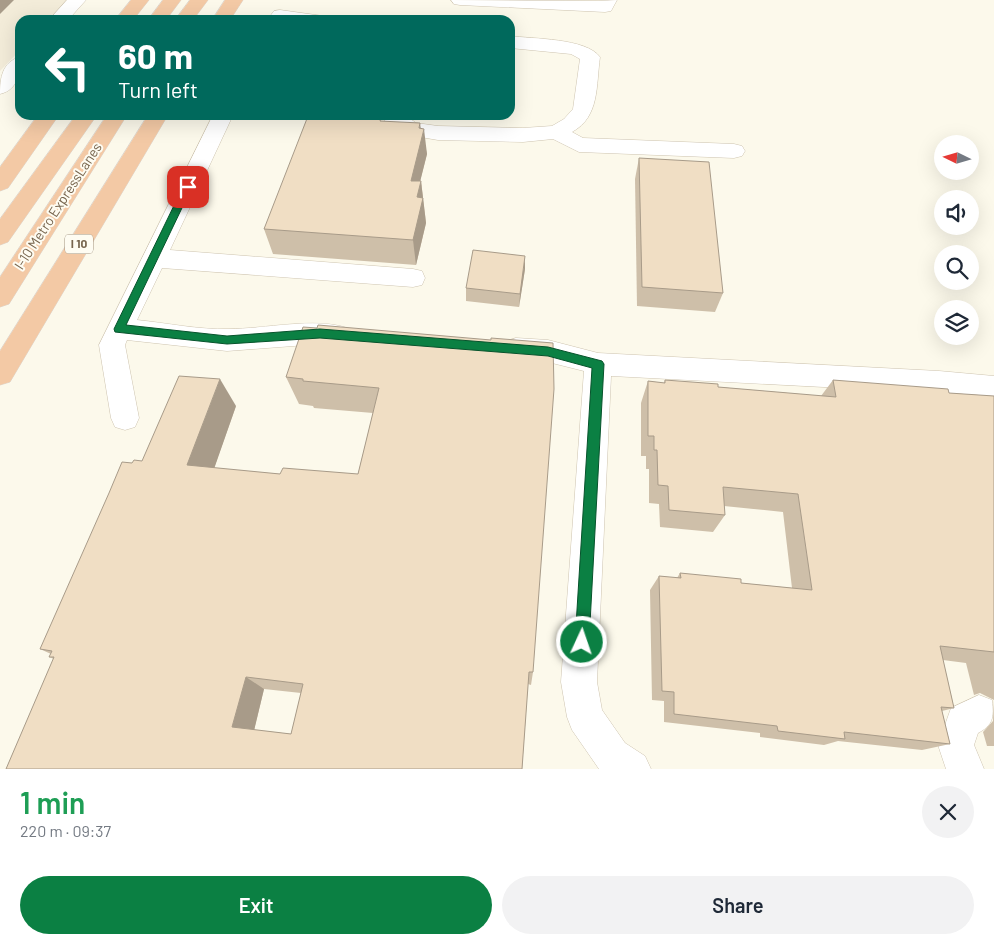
<!DOCTYPE html>
<html lang="en">
<head>
<meta charset="utf-8">
<style>
	body { margin:0; font-family:Barlow,sans-serif; background:#f2f2f3; color:#1f2937; height:100vh; display:flex; flex-direction:column; font-size:19px; white-space:nowrap }
	* { box-sizing:border-box; margin:0 }
	p { font-size:16px; color:#747a83 }
	.icon { flex:none; width:28px; height:28px; fill:none; stroke:currentColor; stroke-width:2; stroke-linecap:round; stroke-linejoin:round }
	.map { position:relative; height:769px; overflow:hidden }
	.details { display:flex; flex-direction:column; background:#fff; flex:1 }
	.details>* { flex:none }
	.top-card { position:absolute; left:15px; top:15px; width:500px; height:105px; border-radius:15px; box-shadow:0 5px 20px #0002; background:#00695c; color:#fff; overflow:hidden }
	.needle { width:32px; rotate:275deg }
	.tools { position:absolute; left:934px; top:135px; display:grid; gap:10px }
	.tools a { display:grid; place-items:center; width:45px; height:45px; border-radius:50%; background:#fff; box-shadow:0 5px 20px #0002; font-size:25px }
	.pin { position:absolute; display:grid; place-items:center; width:42px; height:42px; color:#fff; margin:-21px; border-radius:10px; box-shadow:0 2px 8px #0006 }
	.me { position:absolute; width:55px; margin:-28px; rotate:3deg; stroke-linejoin:round; filter:drop-shadow(0 0 4px #0008) }
	.turn { display:flex; align-items:center; gap:18px; height:105px; padding:0 20px; font-size:22px }
	.turn .icon { width:65px; height:65px; stroke-width:2.5 }
	.turn b { display:block; font-size:35px; line-height:42px }
	.round { display:grid; place-items:center; flex:none; width:52px; height:52px; border-radius:26px; background:#f2f2f3 }
	.head { display:flex; align-items:center; justify-content:space-between; height:85px; padding:0 20px }
	h1 { font-size:30px; font-weight:600; line-height:38px; color:#1e9e55 }
	.button { display:flex; gap:10px; margin-top:auto; padding:10px 20px }
	.button a { flex:1; height:58px; border-radius:30px; background:#0b8043; color:#fff; font-size:20px; font-weight:600; line-height:58px; text-align:center }
	.button a+a { background:#f2f2f3; color:#1f2937 }
	.map>svg:first-child { display:block }
	.residential { fill:#f3ecd9 }
	.lines { fill:none; stroke-linecap:round; stroke-linejoin:round }
	.minor-casing { stroke:#cec4b0; stroke-width:1 }
	.highway-casing { stroke:#dcd7d1; stroke-width:1 }
	.minor { fill:#fff; fill-rule:evenodd }
	.highway { fill:#f3c9a5; fill-rule:evenodd }
	.wall { fill:#cebfa9; fill-rule:evenodd }
	.shaded-wall { fill:#a89b89 }
	.building { fill:#f0dec4; stroke:#a89b89; fill-rule:evenodd }
	.route { fill:#0b8043; stroke:#07532c }
	.labels { text-anchor:middle; stroke-width:4; stroke-linejoin:round; paint-order:stroke }
	.shield { fill:#fefcf2; stroke:#a0927f; stroke-width:1 }
	.shield-label { font-size:12px; font-weight:bold; fill:#77654e }
	.street-label { font-size:14px; fill:#77654e; stroke:#fefcf2 }
</style>
</head>
<body>
<div class="map">
<svg width="994" height="769" viewBox="0 0 994 769">
	<rect width="100%" height="100%" fill="#fcf9eb"/>
	<path class="residential" d="M0 0H67L48 20H20V50L0 71Z"/>
	<g class="lines">
		<defs>
			<g id="minor">
				<path d="M67 0H86L68 20H49Z"/>
				<path d="M451 0 599 1 617 0 611 11 605 12 460 5 454 4Z"/>
				<path d="M280 10 323 16 326 20 274 19 271 15 274 11Z"/>
				<path d="M510 36C533 39 586 38 600 57 596 85 600 117 572 132L583 138 734 144 742 146 745 151 742 156 734 158 579 152 553 139 523 142 438 140 403 134 384 120 381 115H405L416 123 438 126 523 128 552 126 564 119 573 109 580 59 571 54 510 48Z"/>
				<path d="M20 57C20 73 18 90 0 94 0 78 2 62 20 57Z"/>
				<path d="M213 115H233L170 250 413 269 422 271 425 278 422 285 413 287 162 268 137 320C167 323 199 330 229 329 264 329 315 317 347 328L351 335 347 342 338 345 320 344 227 351 127 340 125 345 139 418 135 427 125 430 115 427 111 418 99 345Z"/>
				<path d="M516 338 548 340 598 353 939 371 994 376V400L939 393 611 376 597 682 602 710 625 743 645 756 651 769H599L572 730 567 717 561 682 584 371 548 362 516 360 507 357 503 349 507 341Z"/>
				<path d="M979 695 992 700C994 718 993 725 978 733L974 745 984 769H946L938 745 951 708Z"/>
			</g>
			<g id="highway">
				<path d="M131 0H149L133 20H115Z"/>
				<path d="M163 0H181L166 20H148Z"/>
				<path d="M190 0H208L193 20H175Z"/>
				<path d="M225 0H243L230 20H212Z"/>
				<path d="M38 115H59L8 188 0 191V167Z"/>
				<path d="M76 115H97L8 242 0 245V219Z"/>
				<path d="M107 115H127L9 304 0 307V277Z"/>
				<path d="M148 115H168L10 382 0 385V351Z"/>
			</g>
		</defs>
		<use href="#minor" class="minor-casing"/>
		<use href="#highway" class="highway-casing"/>
		<use href="#minor" class="minor"/>
		<use href="#highway" class="highway"/>
	</g>
	<g class="wall">
		<path d="M317 117 382 121 421 128 427 154 420 181H421L426 223 416 265 273 254 264 229Z"/>
		<path d="M639 158 723 293 715 312 637 306 635 179Z"/>
		<path d="M525 269 519 307 466 301V288Z"/>
		<path d="M491 340 533 672 531 685 528 684 522 769H6L54 659 49 657 51 654 40 649 132 463 142 461 236 406 214 468 280 474H358L373 413 314 408 313 406 299 404 286 377ZM264 689 301 693 291 734 254 730Z"/>
		<path d="M665 380 718 387 821 396 833 380 949 393 994 396V746H987L983 732 993 721 994 700 980 693 974 695 966 663 943 660 954 708 942 711 950 744 922 750 838 741 824 745 760 737V733L664 722V701L652 700 650 590 659 576 677 578 680 573 741 583 792 588 783 512 724 506 725 515 713 532 660 527 659 504 649 503V469H646V456H641V403L648 381 664 383Z"/>
	</g>
	<g class="shaded-wall">
		<path d="M0 0H14L0 14Z"/>
		<path d="M420 123 422 138 424 129 427 154 414 206 411 181Z"/>
		<path d="M421 181 426 223 416 265 413 240 417 197Z"/>
		<path d="M525 256V269L519 307 520 294Z"/>
		<path d="M220 379 236 406 207 489 187 465Z"/>
		<path d="M246 677 264 689 253 735 232 727Z"/>
	</g>
	<g class="building">
		<path d="M318 115H382L380 121 420 123 419 128 424 129 411 181H421L417 197 423 198 413 240 264 229 308 116 317 117Z"/>
		<path d="M639 158 709 162 723 293 642 287Z"/>
		<path d="M473 250 525 256 520 294 466 288Z"/>
		<path d="M318 325 491 340V338L553 343 554 389 533 672H529L522 769H6L54 657H49L52 651 40 649 109 493 122 462 132 463 134 460 142 461 179 376 220 379 187 465 280 474 283 468 358 474 379 388 303 381V379L286 377 303 327 317 328ZM246 677 303 684 291 734 232 727Z"/>
		<path d="M665 380 718 384V387L836 397 833 380 948 389 949 393 994 396V652L940 646 954 708 941 707 950 744 844 732 845 739 778 731 777 726 674 714V692L662 691 659 576 681 578 680 573 741 579V583L812 590 798 494 723 487 725 515 669 510 668 486 658 485 657 450H654V436H648V381L665 383Z"/>
	</g>
	<path class="route" d="M188 184 192 187 126 325 227 336 320 329 548 347 602 361 604 364 589 642 587 647 582 649 577 647 575 642 592 368 548 356 320 338 227 344 115 332 114 329 183 187Z"/>
	<g class="labels">
		<rect class="shield" x="65" y="234.5" width="28" height="19" rx="4"/>
		<g class="shield-label">
			<text x="79" y="248">I 10</text>
		</g>
		<g class="street-label">
			<text transform="translate(58 206) rotate(-57)" y="5">I-10 Metro ExpressLanes</text>
		</g>
	</g>
</svg>
<div class="tools">
<a><svg class="needle" viewBox="-14 -14 28 28"><path d="M0-13l5 13h-10z" fill="#e53935"/><path d="M0 13l5-13h-10z" fill="#747a83"/></svg></a>
<a><svg class="icon" aria-label="sound" viewBox="0 0 24 24"><path d="M4 9h4l5-4v14l-5-4H4zM17 9q2 3 0 6"/></svg></a>
<a><svg class="icon" aria-label="search" viewBox="0 0 24 24"><circle cx="10" cy="10" r="6"/><path d="M15 15l6 6"/></svg></a>
<a><svg class="icon" aria-label="layers" viewBox="0 0 24 24"><path d="M12 4l9 5-9 5-9-5zM3 14l9 5 9-5"/></svg></a>
</div>
<div class="pin" style="left:188px;top:187px;background:#d93025"><svg class="icon" aria-label="arrive" viewBox="0 0 24 24"><path d="M6 21V4h12l-3 4 3 4H6"/></svg></div>
<svg class="me" style="left:582px;top:642px" viewBox="-20 -20 40 40"><circle r="17" fill="#0b8043" stroke="#fff" stroke-width="3"/><path d="M0-11L8 9 0 5-8 9z" fill="#fff"/></svg>
<div class="top-card">
<div class="turn"><svg class="icon" aria-label="left" viewBox="0 0 24 24"><path d="M17 20v-9H6M10 6l-5 5 5 5"/></svg><div><b>60 m</b>Turn left</div></div>
</div>
</div>
<section class="details">
<div class="head"><div><h1>1 min</h1><p>220 m · 09:37</p></div><a class="round"><svg class="icon" aria-label="close" viewBox="0 0 24 24"><path d="M6 6l12 12M18 6L6 18"/></svg></a></div>
<div class="button"><a>Exit</a><a>Share</a></div>
</section>
</body>
</html>
